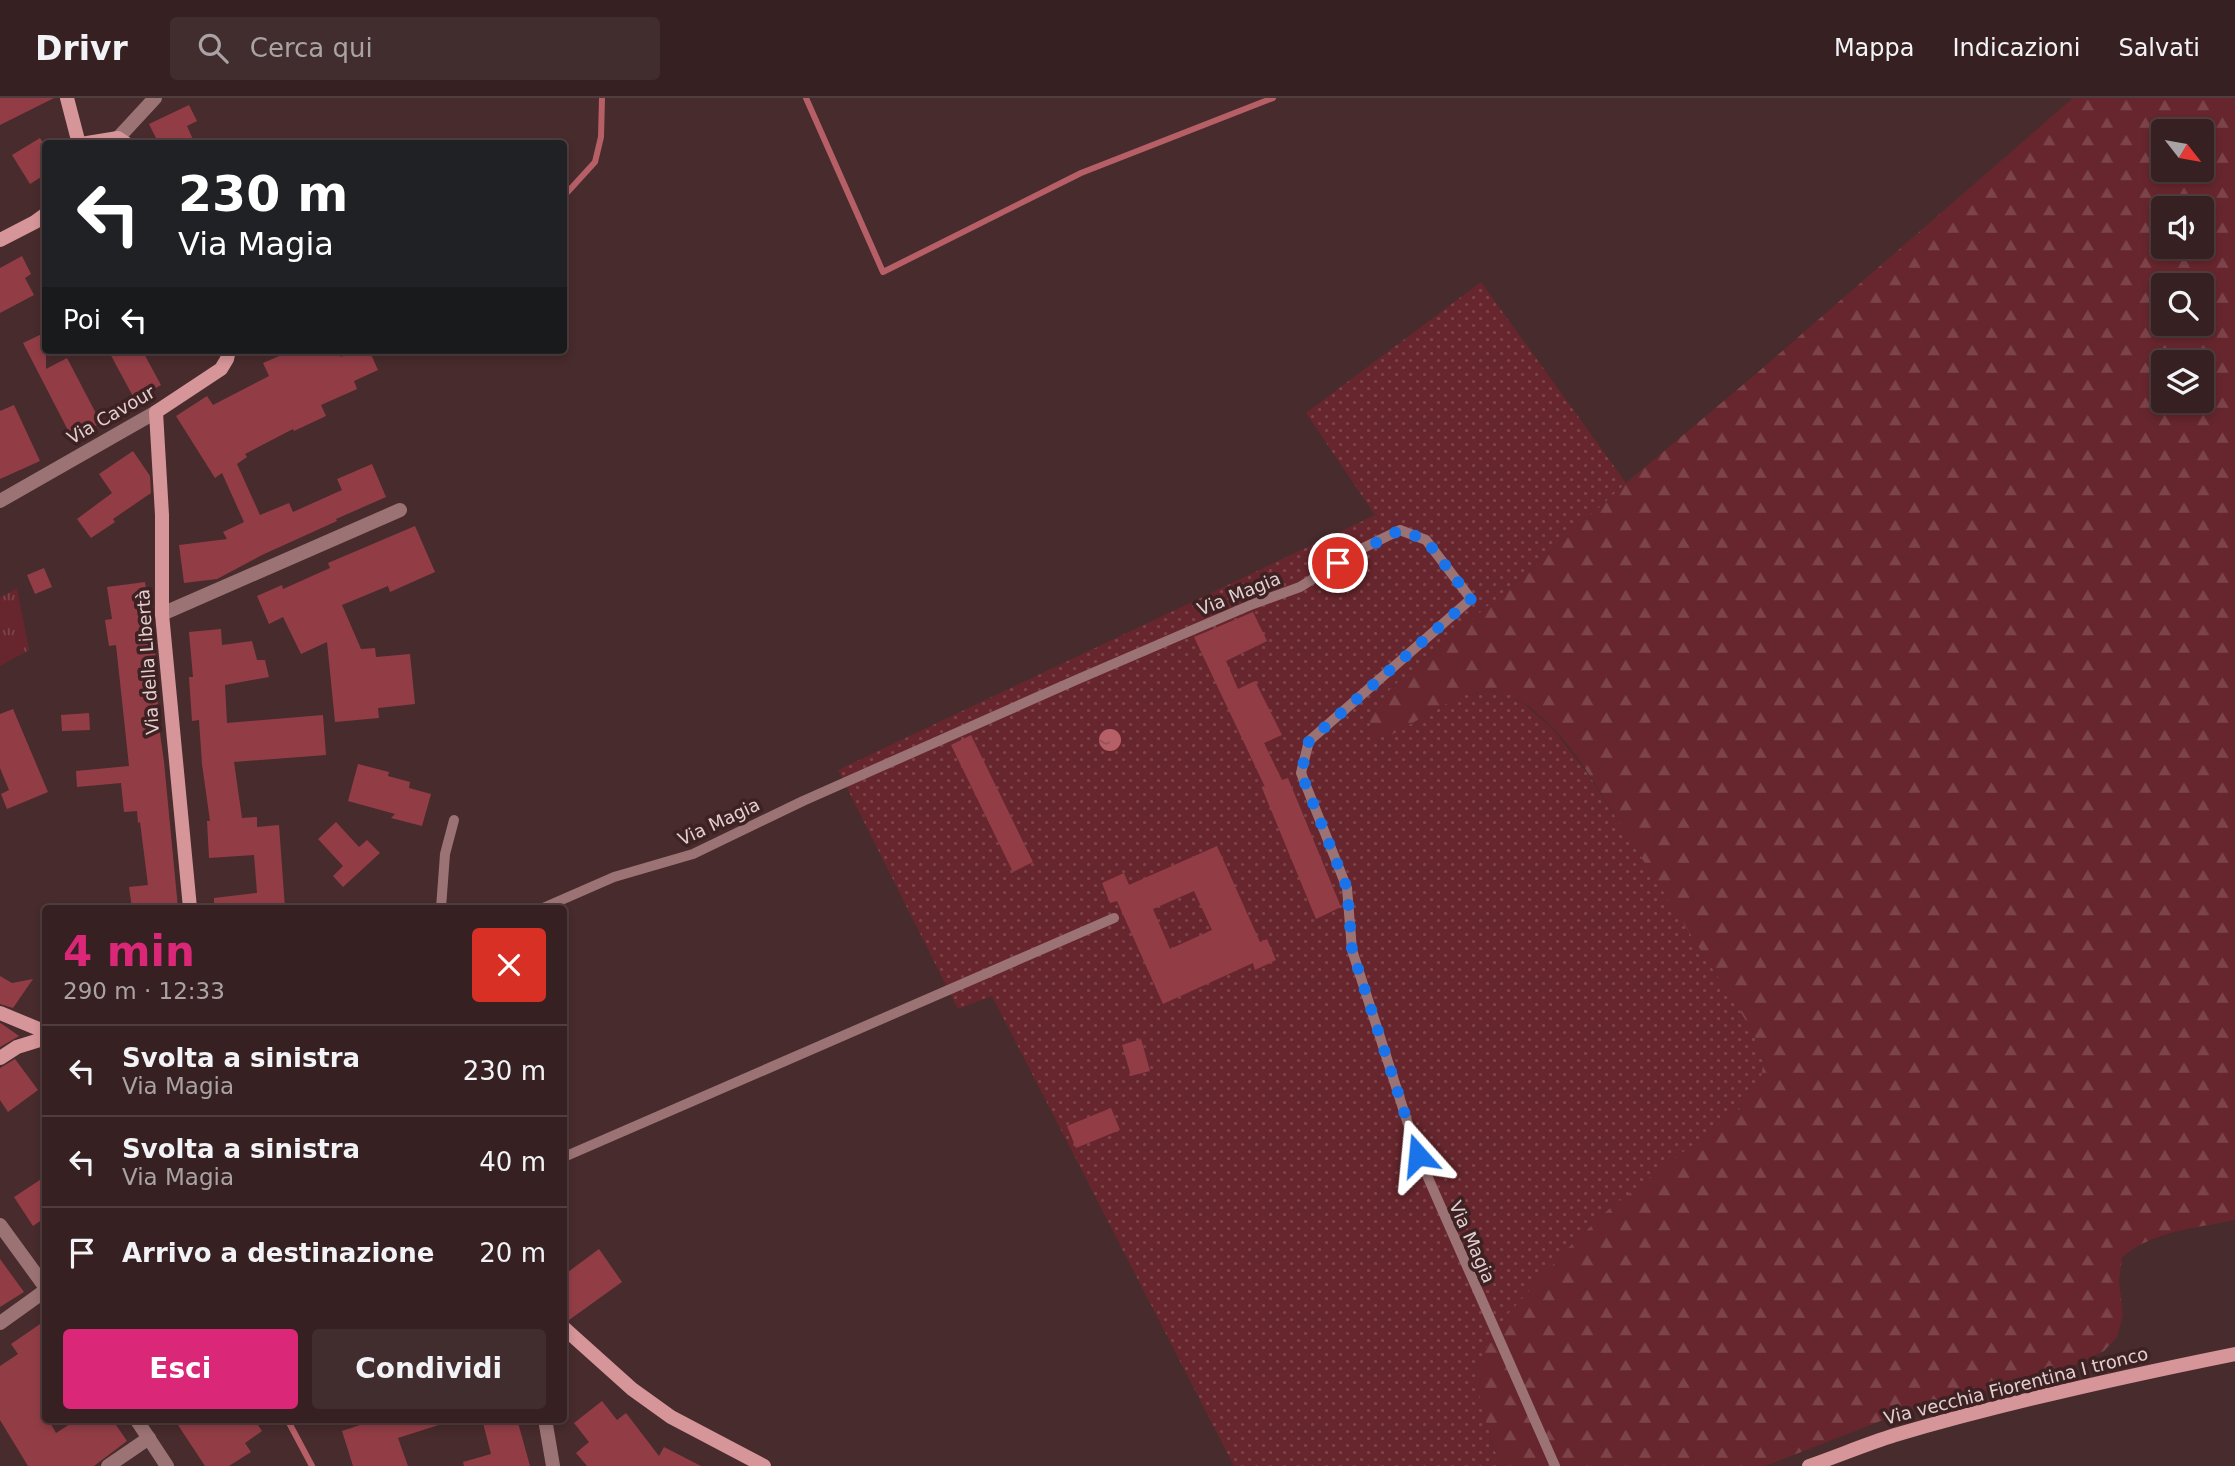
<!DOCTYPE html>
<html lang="it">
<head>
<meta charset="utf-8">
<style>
	body { margin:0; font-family:"DejaVu Sans",sans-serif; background:#412d2e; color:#f1f3f6; height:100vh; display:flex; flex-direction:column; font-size:26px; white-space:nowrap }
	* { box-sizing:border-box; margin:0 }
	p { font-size:23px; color:#aaa3a5 }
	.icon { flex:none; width:38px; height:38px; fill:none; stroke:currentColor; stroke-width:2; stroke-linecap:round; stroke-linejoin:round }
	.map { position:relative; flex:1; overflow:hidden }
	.panel { position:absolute; left:42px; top:807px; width:525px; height:518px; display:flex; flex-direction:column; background:#362021; border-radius:7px; box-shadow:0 4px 10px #0003,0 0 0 2px #503e3f }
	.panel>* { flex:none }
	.top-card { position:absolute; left:42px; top:42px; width:525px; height:214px; border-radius:7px; box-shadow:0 4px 10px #0003,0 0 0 2px #503e3f; background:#202124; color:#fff; overflow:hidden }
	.needle { width:46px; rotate:121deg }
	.fabs { position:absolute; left:2151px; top:21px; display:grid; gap:14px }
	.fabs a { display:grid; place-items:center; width:63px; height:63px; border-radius:7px; background:#362021; box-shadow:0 4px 10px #0003,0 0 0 2px #503e3f; font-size:35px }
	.pin { position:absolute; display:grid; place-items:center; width:60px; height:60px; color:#fff; margin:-30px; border:4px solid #fff; border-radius:50%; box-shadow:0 2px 7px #0007 }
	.me { position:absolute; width:77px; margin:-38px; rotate:342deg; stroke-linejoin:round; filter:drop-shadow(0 0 5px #0008) }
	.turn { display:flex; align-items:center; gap:24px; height:147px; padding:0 21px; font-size:32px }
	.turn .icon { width:91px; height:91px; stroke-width:2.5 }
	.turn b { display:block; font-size:49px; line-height:60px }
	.then { display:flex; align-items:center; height:66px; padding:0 21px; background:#0003; gap:14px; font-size:26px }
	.round { display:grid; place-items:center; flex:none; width:74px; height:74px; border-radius:7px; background:#412d2e }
	.overview { display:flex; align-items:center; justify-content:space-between; height:119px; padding:0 21px }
	h1 { font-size:42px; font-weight:600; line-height:52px; color:#db2777 }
	.primary-button { display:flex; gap:14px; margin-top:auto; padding:14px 21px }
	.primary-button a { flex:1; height:80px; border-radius:7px; background:#db2777; color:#fff; font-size:28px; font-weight:600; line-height:80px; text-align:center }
	.primary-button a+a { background:#412d2e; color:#f1f3f6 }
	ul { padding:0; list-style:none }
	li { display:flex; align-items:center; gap:21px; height:91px; padding:0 21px; border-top:2px solid #503e3f }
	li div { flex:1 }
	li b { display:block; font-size:26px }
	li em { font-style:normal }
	header { display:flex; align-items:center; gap:42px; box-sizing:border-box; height:98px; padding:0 35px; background:#362021; border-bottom:2px solid #503e3f }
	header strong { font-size:33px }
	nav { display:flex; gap:38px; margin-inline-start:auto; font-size:24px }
	.search { width:490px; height:63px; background:#412d2e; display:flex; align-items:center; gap:18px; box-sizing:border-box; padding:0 24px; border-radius:7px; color:#aaa3a5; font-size:26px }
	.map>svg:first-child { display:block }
	.grass { fill:url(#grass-tufts) }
	.forest { fill:url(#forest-firs); fill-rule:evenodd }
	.park { fill:url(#park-dots) }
	.water { fill:url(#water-ripples) }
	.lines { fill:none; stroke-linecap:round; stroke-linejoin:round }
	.stream { stroke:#b75f66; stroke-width:6 }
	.building { fill:#923d46; fill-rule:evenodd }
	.lane { stroke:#9c7374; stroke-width:10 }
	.street { stroke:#9c7374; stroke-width:14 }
	.secondary { stroke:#d69598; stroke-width:14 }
	.route { stroke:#1a73e8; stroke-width:12; stroke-dasharray:0 21.6 }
	.labels { text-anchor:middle; stroke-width:7; stroke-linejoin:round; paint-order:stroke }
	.street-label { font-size:18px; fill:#e2cfcf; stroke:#3d2123 }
</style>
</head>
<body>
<header>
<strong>Drivr</strong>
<div class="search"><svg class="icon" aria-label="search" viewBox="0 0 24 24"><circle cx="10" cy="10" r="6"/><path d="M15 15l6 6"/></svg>Cerca qui</div>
<nav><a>Mappa</a><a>Indicazioni</a><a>Salvati</a></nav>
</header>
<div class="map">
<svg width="2235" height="1368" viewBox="0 0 2235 1368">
	<defs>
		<pattern id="grass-tufts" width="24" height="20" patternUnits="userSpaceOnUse" patternTransform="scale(1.75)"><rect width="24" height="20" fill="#67262d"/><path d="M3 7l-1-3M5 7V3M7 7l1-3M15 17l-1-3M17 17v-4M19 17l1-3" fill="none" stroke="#7c444a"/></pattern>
		<pattern id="forest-firs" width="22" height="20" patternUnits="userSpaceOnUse" patternTransform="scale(1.75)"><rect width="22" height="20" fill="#67262d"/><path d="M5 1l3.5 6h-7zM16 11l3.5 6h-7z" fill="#7c444a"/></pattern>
		<pattern id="park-dots" width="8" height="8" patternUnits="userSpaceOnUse" patternTransform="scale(1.75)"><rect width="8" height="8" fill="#67262d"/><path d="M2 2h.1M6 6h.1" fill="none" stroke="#7c444a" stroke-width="1.8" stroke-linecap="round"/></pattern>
		<pattern id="water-ripples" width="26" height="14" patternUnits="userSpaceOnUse" patternTransform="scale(1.75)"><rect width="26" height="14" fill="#b75f66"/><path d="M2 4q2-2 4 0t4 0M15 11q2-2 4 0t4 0" fill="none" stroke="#8f5358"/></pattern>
	</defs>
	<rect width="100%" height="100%" fill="#482b2c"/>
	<path class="grass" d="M17 490 29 552 0 568V500Z"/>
	<path class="forest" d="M2073 0H2235V1122C2196 1130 2153 1133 2122 1159L2119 1183 2123 1217 2117 1239 2104 1253 2066 1271 1896 1317 1765 1368H1501C1491 1342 1474 1298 1478 1270 1483 1240 1509 1215 1528 1194 1554 1165 1580 1135 1610 1110 1652 1074 1698 1042 1742 1009L1753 934C1712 870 1670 805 1629 741 1606 704 1584 663 1554 631 1537 614 1516 595 1492 593 1458 591 1416 627 1385 640L1373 634 1369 622 1377 607 1392 589 1530 472 1626 385 1757 275ZM2163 33H2202V72H2163ZM2163 110H2202V149H2163ZM2163 187H2202V226H2163ZM2163 264H2202V303H2163Z"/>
	<path class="park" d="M1481 184 1626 385 1530 472 1392 589 1377 607 1369 622 1373 634 1386 640 1455 601 1469 596 1488 593 1507 595 1524 606 1553 631 1588 676 1753 934 1764 962 1761 979 1742 1009 1610 1110 1568 1150 1507 1217 1489 1243 1478 1270 1479 1296 1492 1346 1501 1368H1234L992 898 958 911 838 672 1375 417 1306 315Z"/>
	<circle class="water" cx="1110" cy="642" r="11"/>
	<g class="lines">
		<g class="stream">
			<path d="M806 0 883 174 1081 75 1273 0"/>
			<path d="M564 98 595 64 601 39 602 0"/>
			<path d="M287 1321 312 1368"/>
		</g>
	</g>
	<g class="building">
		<path d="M0 0H54L0 27Z"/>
		<path d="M189 7 197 23 187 28 195 46H159L149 26Z"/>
		<path d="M40 40 46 49V76L30 86 12 57Z"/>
		<path d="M22 158 31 176 25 180 34 197 0 215V170Z"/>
		<path d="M46 234V271L67 260 101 325 72 340 23 245Z"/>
		<path d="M108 252H142L161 287 135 302Z"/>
		<path d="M293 252H337L341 259 356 252H369L378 272 354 283 357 291 321 307 326 318 294 333 293 331 245 356 247 359 237 366 260 417 289 405 293 414 342 392 337 381 372 366 386 399 336 421 337 423 262 457 217 481 184 485 179 447 227 441 223 434 244 424 222 375 215 380 176 318 207 298 213 307 269 278 263 265Z"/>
		<path d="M14 307 40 363 0 381V313Z"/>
		<path d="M133 353 150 378 151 395 113 421 115 424 91 440 77 421 112 395 99 376Z"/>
		<path d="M415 428 435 474 390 494 388 488 342 507 361 551 375 550 376 559 410 556 415 606 378 610 379 620 335 624 327 544 301 556 283 519 269 526 257 498 282 487 283 491 330 470 328 465Z"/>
		<path d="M44 470 52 489 35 496 27 477Z"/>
		<path d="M145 484 154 544 156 563H151L158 606 156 607 164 664 178 810H132L129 789 148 787 140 724 138 725 137 713 124 714 121 685 77 689 76 673 129 668 116 547 109 548 105 522 112 521 107 489Z"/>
		<path d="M1253 514 1267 543 1226 563 1238 591 1255 583 1282 637 1264 645 1282 682 1288 680 1341 809 1316 821 1262 690 1265 689 1194 539Z"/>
		<path d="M221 531 222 547 252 543 257 562H265L269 579 225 587 227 625 323 617 326 657 234 664 242 720 257 719V729L279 727 285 810H214V800L257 795 254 757 209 760 207 723H210L202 666 199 622 192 623 189 579H193L189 534Z"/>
		<path d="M13 611 48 694 7 711 1 696 9 692 0 670V616Z"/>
		<path d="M89 615 90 632 62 633 61 617Z"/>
		<path d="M971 637 1033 764 1013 774 951 647Z"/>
		<path d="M358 666 389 674 388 678 410 684 409 690 431 696 422 728 391 720 395 716 348 703Z"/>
		<path d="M336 724 359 749 367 742 380 755 343 789 333 778 343 768 318 741Z"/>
		<path d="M1217 748 1260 844 1267 841 1276 862 1255 872 1253 865 1163 906 1117 803 1110 805 1102 785 1124 775 1129 787ZM1194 793 1212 832 1170 851 1153 811Z"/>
		<path d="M0 878 12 885 33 881 13 910 0 906Z"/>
		<path d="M0 925 2 926 19 938 0 949Z"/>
		<path d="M1141 941 1150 973 1131 978 1122 947Z"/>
		<path d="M15 961 38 992 8 1014 0 1002V970Z"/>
		<path d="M1111 1010 1120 1032 1076 1050 1067 1028Z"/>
		<path d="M46 1078V1119L33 1128 14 1099Z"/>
		<path d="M599 1151 622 1184 569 1222 564 1215V1177Z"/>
		<path d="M0 1161 24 1194 0 1209Z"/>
		<path d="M46 1222V1321H48L56 1335 78 1321H112L127 1343 94 1368H28L0 1322V1268L18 1256 11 1246Z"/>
		<path d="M602 1303 617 1322 626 1315 659 1358 664 1349 701 1368H587L576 1355 589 1344 574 1325Z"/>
		<path d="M174 1321H254L262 1333 245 1345 251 1354 229 1368H205Z"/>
		<path d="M378 1321H447L448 1324 398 1340 408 1368H353L342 1333Z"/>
		<path d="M482 1321H517L530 1368H464L463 1364 491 1356Z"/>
	</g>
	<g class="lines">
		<g class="lane">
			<path d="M441 810 445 756 454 722"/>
			<path d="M543 810 614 779 693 756 803 703 1076 582 1253 506 1300 489 1357 453 1400 432 1426 442 1471 501 1309 643 1301 675 1347 790 1352 852 1418 1057 1555 1368"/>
			<path d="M564 1059 1114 820"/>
		</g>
		<g class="street">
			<path d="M118 40 155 0"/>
			<path d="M0 403 156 314"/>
			<path d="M162 516 400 412"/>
			<path d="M0 1127 46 1190"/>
			<path d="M0 1225 46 1192"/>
			<path d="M136 1321 167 1368"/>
			<path d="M545 1321 553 1368"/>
			<path d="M108 1368 149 1340"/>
		</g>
		<g class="secondary">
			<path d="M67 0 79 46"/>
			<path d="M81 46 118 40 127 46"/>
			<path d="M0 142 35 124 46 116"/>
			<path d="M190 810 162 516V417L156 314 221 271 227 261 229 252"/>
			<path d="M0 915 46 934"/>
			<path d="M0 960 17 949 46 940"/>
			<path d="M564 1230 632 1291 671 1319 764 1368"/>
			<path d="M1809 1368C1838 1358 1866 1346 1895 1337 2007 1304 2121 1279 2235 1256"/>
		</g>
	</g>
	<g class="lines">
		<path class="route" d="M1338 465 1400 432 1426 442 1471 501 1309 643 1301 675 1347 790 1352 852 1418 1057"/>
	</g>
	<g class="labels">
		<g class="street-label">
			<text transform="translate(111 317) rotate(-30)" y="6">Via Cavour</text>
			<text transform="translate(1239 496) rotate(-22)" y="6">Via Magia</text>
			<text transform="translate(148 564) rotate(-94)" y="6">Via della Libertà</text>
			<text transform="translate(719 724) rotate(-25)" y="6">Via Magia</text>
			<text transform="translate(1472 1144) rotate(66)" y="6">Via Magia</text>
			<text transform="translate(2016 1288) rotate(-14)" y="6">Via vecchia Fiorentina I tronco</text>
		</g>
	</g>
</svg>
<div class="fabs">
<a><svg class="needle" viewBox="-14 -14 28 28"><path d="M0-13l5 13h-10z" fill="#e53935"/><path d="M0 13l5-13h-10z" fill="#aaa3a5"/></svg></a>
<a><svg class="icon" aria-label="sound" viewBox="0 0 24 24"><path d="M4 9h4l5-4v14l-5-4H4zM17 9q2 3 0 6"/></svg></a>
<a><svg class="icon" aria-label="search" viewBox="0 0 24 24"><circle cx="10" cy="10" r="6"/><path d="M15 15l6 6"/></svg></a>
<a><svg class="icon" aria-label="layers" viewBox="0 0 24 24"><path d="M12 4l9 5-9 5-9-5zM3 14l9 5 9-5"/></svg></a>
</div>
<div class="pin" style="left:1338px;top:465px;background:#d93025"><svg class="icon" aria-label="arrive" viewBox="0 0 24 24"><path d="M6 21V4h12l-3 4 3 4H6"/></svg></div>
<svg class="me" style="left:1418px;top:1057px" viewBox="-20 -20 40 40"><path d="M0-17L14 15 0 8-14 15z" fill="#1a73e8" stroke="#fff" stroke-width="4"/></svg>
<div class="top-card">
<div class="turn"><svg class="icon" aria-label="left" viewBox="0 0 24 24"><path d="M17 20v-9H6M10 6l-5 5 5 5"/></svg><div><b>230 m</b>Via Magia</div></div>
<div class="then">Poi<svg class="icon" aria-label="left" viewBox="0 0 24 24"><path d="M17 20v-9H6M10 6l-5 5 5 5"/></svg></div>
</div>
<section class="panel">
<div class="overview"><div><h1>4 min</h1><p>290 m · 12:33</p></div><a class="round" style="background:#d93025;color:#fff"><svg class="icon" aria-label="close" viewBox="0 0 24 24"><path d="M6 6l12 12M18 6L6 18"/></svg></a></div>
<ul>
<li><svg class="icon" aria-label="left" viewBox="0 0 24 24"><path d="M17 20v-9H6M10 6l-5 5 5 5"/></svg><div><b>Svolta a sinistra</b><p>Via Magia</p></div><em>230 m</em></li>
<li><svg class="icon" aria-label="left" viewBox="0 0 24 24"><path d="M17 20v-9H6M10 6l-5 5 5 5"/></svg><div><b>Svolta a sinistra</b><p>Via Magia</p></div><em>40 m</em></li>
<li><svg class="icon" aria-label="arrive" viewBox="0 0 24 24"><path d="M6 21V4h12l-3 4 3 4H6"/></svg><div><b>Arrivo a destinazione</b></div><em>20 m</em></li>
</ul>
<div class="primary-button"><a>Esci</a><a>Condividi</a></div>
</section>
</div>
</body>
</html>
